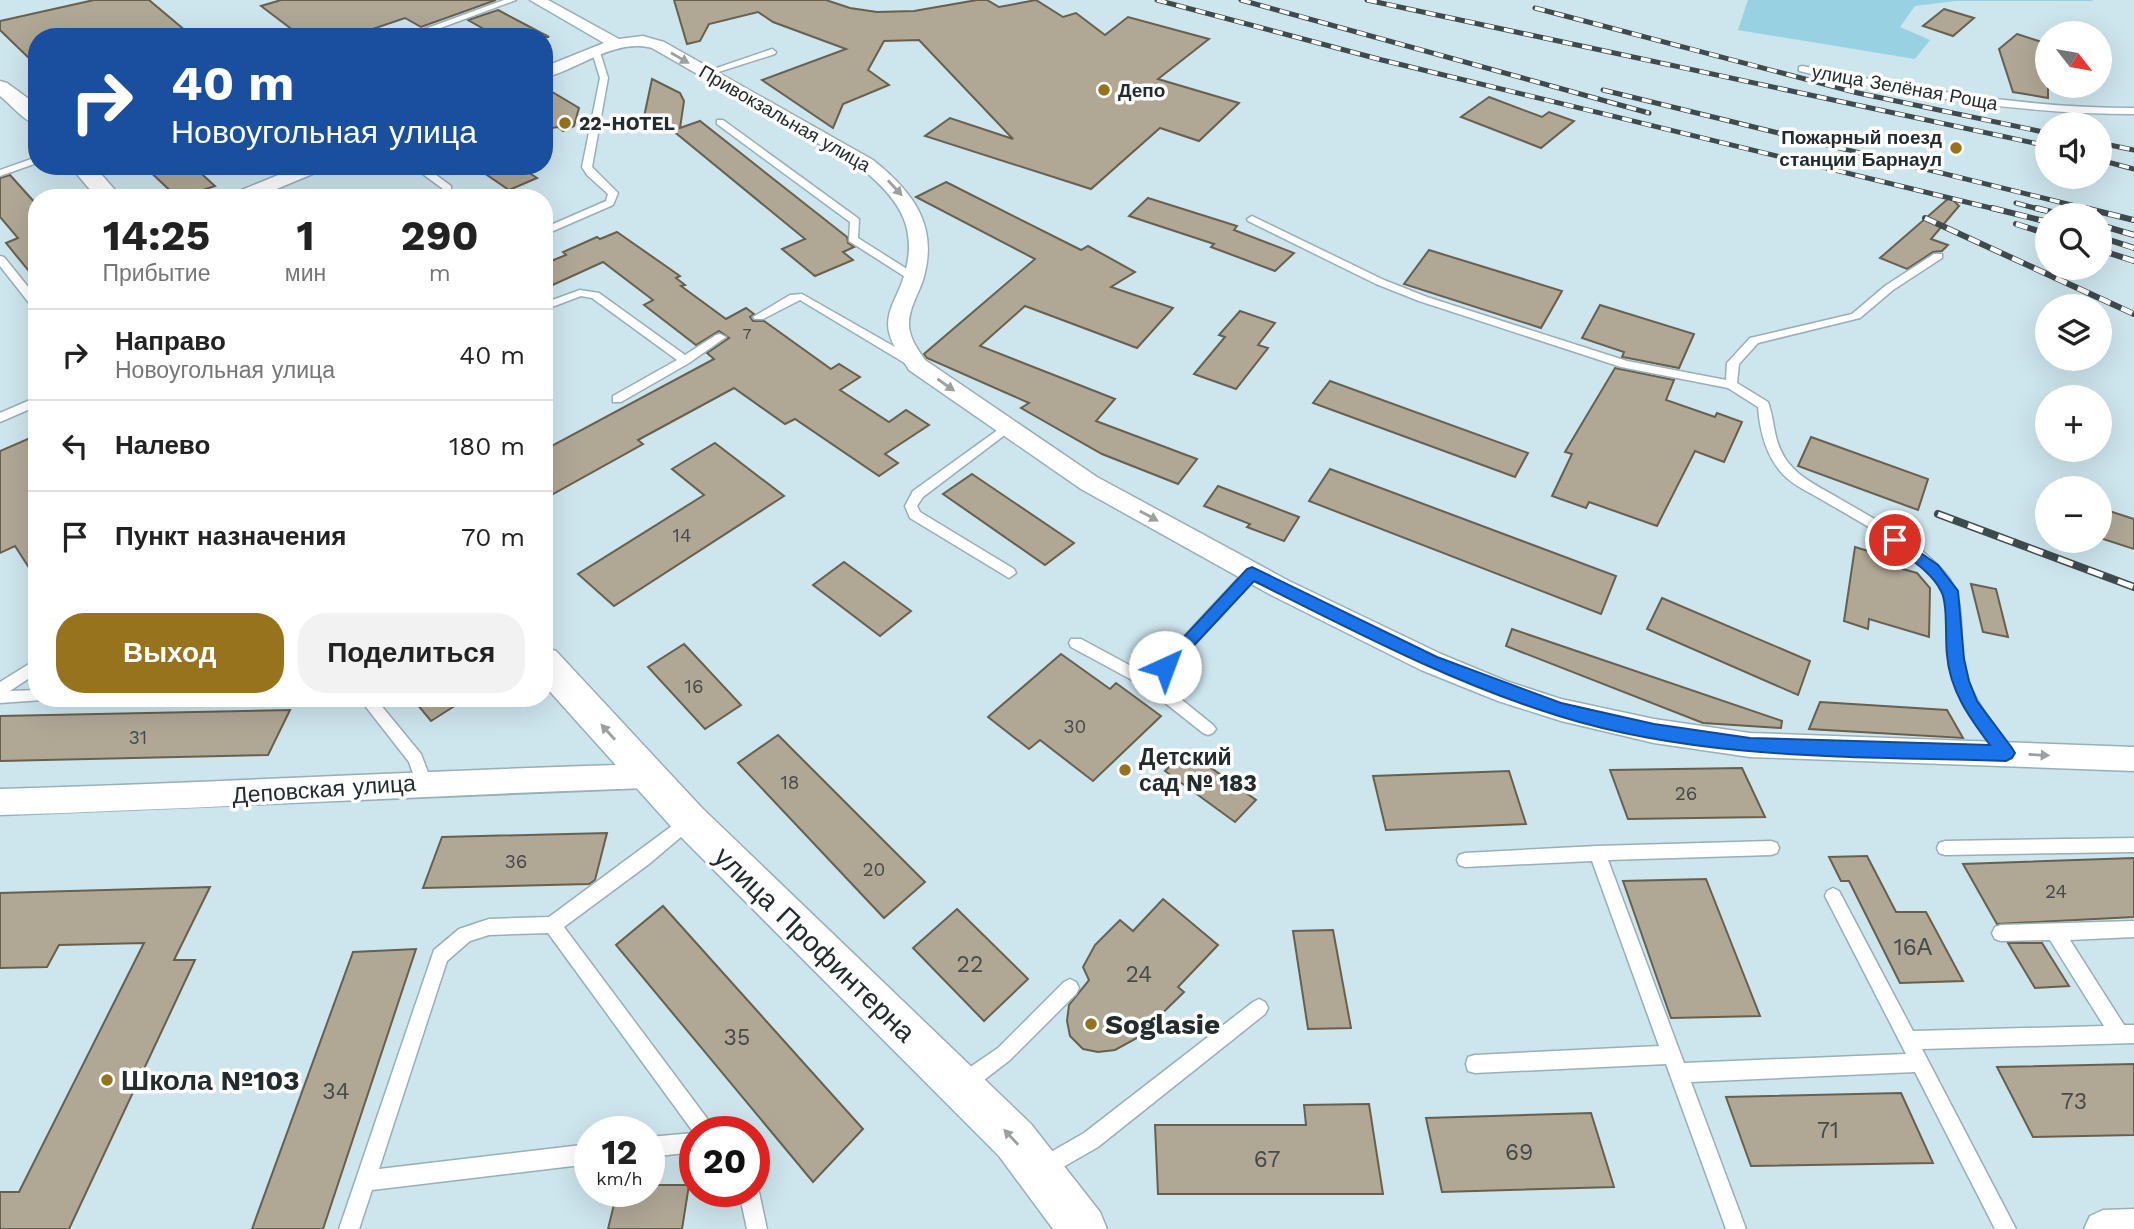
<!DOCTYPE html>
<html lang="ru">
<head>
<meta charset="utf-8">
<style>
	body { margin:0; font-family:"Work Sans",sans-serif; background:#f2f2f2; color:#222; height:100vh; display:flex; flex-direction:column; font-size:26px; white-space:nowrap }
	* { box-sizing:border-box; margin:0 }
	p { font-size:23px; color:#767676 }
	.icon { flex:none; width:38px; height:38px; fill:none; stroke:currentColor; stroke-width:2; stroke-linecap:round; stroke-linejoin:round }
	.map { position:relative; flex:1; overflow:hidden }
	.panel { position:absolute; left:28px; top:189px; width:525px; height:518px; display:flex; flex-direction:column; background:#fff; border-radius:28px; box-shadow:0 7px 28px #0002 }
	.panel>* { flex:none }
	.guide { position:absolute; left:28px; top:28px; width:525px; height:147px; border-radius:28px; box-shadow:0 7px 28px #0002; background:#1a4fa0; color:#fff; overflow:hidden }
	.needle { width:46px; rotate:121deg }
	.tools { position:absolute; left:2035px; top:21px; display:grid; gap:14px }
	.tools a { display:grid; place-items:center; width:77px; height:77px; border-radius:50%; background:#fff; box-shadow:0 7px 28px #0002; font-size:35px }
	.speed { position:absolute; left:574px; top:1116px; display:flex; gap:14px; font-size:35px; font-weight:700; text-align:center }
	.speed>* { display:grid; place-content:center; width:91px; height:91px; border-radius:50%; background:#fff; box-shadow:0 7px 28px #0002; line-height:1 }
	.speed small { font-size:18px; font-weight:400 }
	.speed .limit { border:10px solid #d22; background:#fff; color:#111 }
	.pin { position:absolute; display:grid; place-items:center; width:60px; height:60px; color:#fff; margin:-30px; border:4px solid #fff; border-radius:50%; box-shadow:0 2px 7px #0007 }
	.me { position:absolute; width:77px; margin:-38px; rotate:43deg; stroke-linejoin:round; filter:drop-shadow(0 0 5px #0008) }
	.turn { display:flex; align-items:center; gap:24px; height:147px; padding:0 28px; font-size:32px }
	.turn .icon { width:91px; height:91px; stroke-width:2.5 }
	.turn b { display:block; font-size:49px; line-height:60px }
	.eta { display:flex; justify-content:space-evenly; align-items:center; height:119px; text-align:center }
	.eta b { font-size:42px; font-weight:700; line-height:49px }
	.action { display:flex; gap:14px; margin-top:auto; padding:14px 28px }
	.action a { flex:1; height:80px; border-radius:28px; background:#98731d; color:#fff; font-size:28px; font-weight:700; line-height:80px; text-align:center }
	.action a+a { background:#f2f2f2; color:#222 }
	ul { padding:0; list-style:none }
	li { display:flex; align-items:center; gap:21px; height:91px; padding:0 28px; border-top:2px solid #e0e0e0 }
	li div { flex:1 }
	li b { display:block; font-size:26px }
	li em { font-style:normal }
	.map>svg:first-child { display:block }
	.green { fill:#98d1e2 }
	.building { fill:#b0a795; stroke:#68604f; stroke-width:2 }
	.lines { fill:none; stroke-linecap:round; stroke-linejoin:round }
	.service-casing { stroke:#98afb6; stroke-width:3 }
	.minor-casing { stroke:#98afb6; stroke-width:3 }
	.tertiary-casing { stroke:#98afb6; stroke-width:3 }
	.service { fill:#fff; fill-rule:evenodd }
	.minor { fill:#fff; fill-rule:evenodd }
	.tertiary { fill:#fff; fill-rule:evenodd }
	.rail-far2-casing { stroke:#3e4a4e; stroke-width:5 }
	.rail-far1-casing { stroke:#3e4a4e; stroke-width:6 }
	.rail-casing { stroke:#3e4a4e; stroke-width:8 }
	.rail-far2 { stroke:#fff; stroke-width:3.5; stroke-dasharray:10; stroke-linecap:butt }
	.rail-far1 { stroke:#fff; stroke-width:4.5; stroke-dasharray:12; stroke-linecap:butt }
	.rail { stroke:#fff; stroke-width:5; stroke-dasharray:16; stroke-linecap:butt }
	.oneway { fill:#9ca0a1 }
	.route { fill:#1a73e8; stroke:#114b97; stroke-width:2 }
	.poi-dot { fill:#98731d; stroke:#fff; stroke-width:2.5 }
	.labels { text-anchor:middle; stroke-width:7; stroke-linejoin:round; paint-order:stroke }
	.far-number-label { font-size:16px; fill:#464a48 }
	.far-street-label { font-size:19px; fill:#222b2e; stroke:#fff }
	.far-poi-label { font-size:19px; font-weight:bold; fill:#222b2e; stroke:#fff; text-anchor:start }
	.number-label { font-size:19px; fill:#464a48 }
	.poi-label { font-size:23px; font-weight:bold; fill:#222b2e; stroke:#fff; text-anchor:start }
	.street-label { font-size:23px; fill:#222b2e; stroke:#fff }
	.near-number-label { font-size:23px; fill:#464a48 }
	.near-street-label { font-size:28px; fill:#222b2e; stroke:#fff }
	.near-poi-label { font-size:28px; font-weight:bold; fill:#222b2e; stroke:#fff; text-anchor:start }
</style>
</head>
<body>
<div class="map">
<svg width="2134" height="1229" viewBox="0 0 2134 1229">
	<rect width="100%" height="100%" fill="#cde5ed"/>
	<path class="green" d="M1748 0H2091L2094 1H1955L1915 6 1900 27 1930 40 1915 59 1738 30Z"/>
	<g class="building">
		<path d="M94 0H149L193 37H37V66L0 30V21Z"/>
		<path d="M281 0H496L421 27 405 18 349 37H302L261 6Z"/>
		<path d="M674 0H826L850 8 877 12 914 11 977 0H987L999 7 1036 0 1063 17 1076 13 1105 35 1128 17 1209 39 1158 79 1239 103 1199 141 1160 128 1091 189 925 136 950 118 1013 139 919 40 884 41 868 70 889 85 843 104 833 128 762 80 846 49 773 22 758 12 709 24 700 41 687 44Z"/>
		<path d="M1944 9 1974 18 1953 36 1923 26Z"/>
		<path d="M498 10 549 37H498L468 20Z"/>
		<path d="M2017 34 2048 44V98L2013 92 1999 49Z"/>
		<path d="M652 79 680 93 684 101 680 128 700 121 847 237 848 243 854 247 843 252 853 260 815 276 782 249 805 239 655 116 644 117Z"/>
		<path d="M544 87 579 108 574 126 563 131 558 127 544 129Z"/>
		<path d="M1489 97 1542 117 1549 112 1574 121 1541 148 1461 117Z"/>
		<path d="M144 166H193L215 186 178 198Z"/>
		<path d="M474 166H519L537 178 509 190Z"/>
		<path d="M10 175 37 205V281L6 243 18 238 0 217V178Z"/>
		<path d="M946 182 1081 250 1088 246 1135 272 1111 287 1173 308 1137 348 1025 306 980 346 1115 399 1096 421 1197 459 1178 484 1102 454 1021 408 1029 403 927 358 924 354 1035 259 916 197Z"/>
		<path d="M1950 197 1959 206 1931 239 1948 245 1942 251 1933 252 1907 269 1880 258Z"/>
		<path d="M1148 198 1237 226 1234 230 1294 253 1275 271 1211 247 1214 244 1129 216Z"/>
		<path d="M617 232 680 276 676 278 685 285 681 286 726 319 746 308 754 314 750 317 753 321H764L831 369 839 364 860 377 840 390 889 422 906 410 929 425 885 454 898 463 879 476 795 419 785 424 734 388 638 440 643 444 544 499V450L714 359 707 353 729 338 719 331 696 345 644 305 653 300 603 262 544 289V264L566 255 563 252 597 237 600 239Z"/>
		<path d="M1429 250 1562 291 1541 328 1404 284Z"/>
		<path d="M1600 305 1694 334 1679 368 1628 358 1622 357 1624 352 1582 338Z"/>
		<path d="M1240 311 1275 323 1258 345 1268 348 1236 389 1194 374 1225 337 1219 335Z"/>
		<path d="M1615 368 1674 380 1666 400 1715 417 1717 413 1742 422 1724 462 1695 451 1657 526 1589 502 1586 508 1552 496 1572 454 1565 452Z"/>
		<path d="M1330 381 1528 453 1515 477 1313 403Z"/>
		<path d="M37 435V580L15 546 0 553V451Z"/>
		<path d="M1811 437 1928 479 1918 510 1798 466Z"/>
		<path d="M715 443 784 496 614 606 578 574 704 495 672 469Z"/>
		<path d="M1330 469 1616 576 1601 614 1309 501Z"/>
		<path d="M972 474 1074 543 1045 565 943 494Z"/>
		<path d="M1218 486 1299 517 1284 541 1247 527 1250 524 1204 506Z"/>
		<path d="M2100 508 2134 519V549L2100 538Z"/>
		<path d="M1855 547 1878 554 1877 562 1917 573 1930 588 1929 637 1869 619 1868 629 1844 621Z"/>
		<path d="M844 562 911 611 880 636 813 585Z"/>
		<path d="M1971 584 1996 589 2008 637 1983 632Z"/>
		<path d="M1662 598 1810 661 1798 695 1647 629Z"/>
		<path d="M1512 629 1782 721 1781 728 1703 723 1506 646Z"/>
		<path d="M684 644 741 705 705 729 648 667Z"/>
		<path d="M1061 654 1110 689 1116 683 1161 716 1093 781 1040 740 1029 749 988 717Z"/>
		<path d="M412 698H467L431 721Z"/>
		<path d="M1820 702 1947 710 1963 738 1809 729Z"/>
		<path d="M290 710 268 755 0 761V716Z"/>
		<path d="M778 735 925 882 884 918 738 763Z"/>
		<path d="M1186 750 1256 800 1235 822 1165 771Z"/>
		<path d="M1742 768 1765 817 1628 819 1610 770Z"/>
		<path d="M1509 771 1526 824 1386 830 1373 776Z"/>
		<path d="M607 833 595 880 589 884 423 888 442 837Z"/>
		<path d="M1867 856 1896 912H1926L1963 981 1900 983 1849 881H1841L1829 857Z"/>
		<path d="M2134 858V917L1997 924 1963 864Z"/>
		<path d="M1706 879 1760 1016 1671 1018 1623 881Z"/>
		<path d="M210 887 174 960H195L69 1229H0V1192H19L144 943 59 945 47 967 0 968V893Z"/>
		<path d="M1163 899 1218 945 1178 987 1184 992 1137 1038 1115 1050 1098 1052 1083 1049 1070 1036 1067 1021 1069 1005 1089 980 1083 967 1095 945 1120 920 1133 931Z"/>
		<path d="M663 906 863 1129 813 1182 616 945Z"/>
		<path d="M957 909 1028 979 984 1021 913 948Z"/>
		<path d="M1333 930 1351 1028 1308 1029 1293 931Z"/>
		<path d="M2008 943H2042L2069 986 2035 988Z"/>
		<path d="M416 949 323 1229H252L353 952Z"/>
		<path d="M2134 1064V1135L2033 1137 1997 1067Z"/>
		<path d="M1901 1093 1933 1163 1751 1166 1726 1097Z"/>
		<path d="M1369 1104 1383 1194H1158L1155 1125H1306L1304 1105Z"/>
		<path d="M1591 1113 1614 1187 1442 1192 1426 1118Z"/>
		<path d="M649 1185H689L682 1229H608L617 1192H649Z"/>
	</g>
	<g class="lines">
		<defs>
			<g id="service">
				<path d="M504 0H516L416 37H403Z"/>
				<path d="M596 49 600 52 608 78 592 167 618 193 613 205 544 235V228L606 201 608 194 587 175 582 167 600 78 592 52Z"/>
				<path d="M772 49 776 52 775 54 709 75 702 73Z"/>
				<path d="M1802 66C1912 88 2021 108 2134 108V114C2021 114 1909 96 1799 71V67Z"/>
				<path d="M717 120H723L859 219 858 238 918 276V280H910L849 241 850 222 717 124Z"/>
				<path d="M37 157V163L0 176V170Z"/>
				<path d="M412 166H424L451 186V198H441L443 189Z"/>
				<path d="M401 194 405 198H395Z"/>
				<path d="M1252 216 1384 280 1427 297 1627 361 1726 380 1727 363 1750 338 1852 314 1885 286 1934 254H1942V258L1893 290 1860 318 1758 343 1739 364 1737 383 1768 402C1775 421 1773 440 1785 458 1798 478 1820 487 1840 499 1876 520 1917 541 1945 573 1969 600 1957 638 1965 671 1973 700 1993 725 2011 748L2014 753 2011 758 2006 759 2001 758C1980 731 1959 703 1950 670 1944 643 1955 605 1937 582 1912 549 1860 522 1824 501 1813 494 1798 488 1788 479 1767 461 1760 433 1758 407L1728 388 1621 367 1419 301 1376 284 1248 221 1247 219Z"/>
				<path d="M0 256 4 257 37 298V309L33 308 0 266Z"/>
				<path d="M580 290 599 293 685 355 716 335 720 334 726 337 689 363 621 402H613V396L677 360 592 298 581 296 544 310V303Z"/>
				<path d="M802 294 916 359 918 362 912 366 908 365 800 300 763 319H755L753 317 790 295Z"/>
				<path d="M37 397V406L0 422V413Z"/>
				<path d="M1006 424 1012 428 1010 431 923 497 917 506 920 512 1014 569 1016 573 1009 578 910 518 905 506 913 491Z"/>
				<path d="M1252 568 1259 573 1257 577 1160 682 1213 725 1216 729 1213 733 1208 735 1203 733 1145 687 1071 647 1069 643 1071 639H1081L1148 675 1247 569Z"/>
				<path d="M37 659V673L10 691 37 690V698H43L42 700 0 703V682Z"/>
				<path d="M359 698H375L421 754 432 783 430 788 424 790 418 788 409 762Z"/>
				<path d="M688 814 694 816 696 821 694 826 649 864 564 927 712 1125 714 1132H695V1152L649 1157V1137L694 1133 548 933 489 935 470 941 447 961 379 1169 590 1144V1164L372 1190 359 1229H339L434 950 459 929 489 919 549 917Z"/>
				<path d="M2134 838V852L1945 855 1939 853 1937 848 1939 843 1945 841Z"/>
				<path d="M1771 841 1777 843 1779 848 1777 853 1771 855 1608 860 1684 1063 1906 1054 1825 896 1827 891 1833 888 1839 891 1913 1031 2104 1026 2050 940 2001 941 1995 939 1992 933 1995 927 2001 925 2134 921V937L2070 940 2124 1025H2134V1043L1922 1049 2016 1229H1995L1915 1072 1691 1082 1746 1229H1726L1666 1064 1475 1073 1468 1071 1466 1064 1468 1057 1475 1055 1659 1046 1592 861 1465 867 1459 865 1457 860 1459 855 1465 853 1597 846Z"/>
				<path d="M1070 979 1076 982 1079 988 1076 994 1010 1060 971 1090 964 1092 957 1090 955 1083 957 1076 998 1048 1064 982Z"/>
				<path d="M1259 999 1265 1002 1268 1008 1265 1014 1098 1147 1051 1174 1044 1177 1037 1174 1034 1167 1037 1160 1084 1133 1253 1002Z"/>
				<path d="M754 1184 759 1192 767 1229H747L739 1192H754Z"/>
			</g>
			<g id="minor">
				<path d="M530 0H548L619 39 643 36 664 42 873 160C914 193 939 226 923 280 918 295 908 310 909 326 910 339 918 350 925 360L1097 477 1289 581 1441 654 1506 681 1561 699 1654 719 1750 733 2134 747V771L1750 757 1654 743 1561 721 1498 701 1421 670 1271 595 1081 489 909 370C902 358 892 346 889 332 885 315 895 300 901 285 921 232 902 201 861 168L652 48C615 38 579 69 544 78V67L604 43Z"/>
				<path d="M300 166H325L322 170 255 198H230L232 194Z"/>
				<path d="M648 764 658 767 663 776 658 785 648 788C432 795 216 808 0 815V789C216 783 432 770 648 764Z"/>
				<path d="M2134 1209V1229H2084L2090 1216 2103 1210Z"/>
			</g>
			<g id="tertiary">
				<path d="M0 81 7 83 37 105V124C23 121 12 105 0 96Z"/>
				<path d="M70 166H94L122 198H97Z"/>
				<path d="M544 647 556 651 702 808 1031 1124 1100 1212 1107 1229H1053L999 1156 676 832 544 685Z"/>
			</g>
		</defs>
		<use href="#service" class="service-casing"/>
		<use href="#minor" class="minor-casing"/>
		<use href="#tertiary" class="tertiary-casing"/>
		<use href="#service" class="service"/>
		<use href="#minor" class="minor"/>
		<use href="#tertiary" class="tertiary"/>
		<defs>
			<g id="rail-far2">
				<path d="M1157 0 1382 60 1999 210"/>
				<path d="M1241 0 1649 113"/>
				<path d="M1367 0 2048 146"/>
				<path d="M1535 8 1858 93 2048 133"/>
				<path d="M1603 90 2092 210"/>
				<path d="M2100 143 2134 150"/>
				<path d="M2100 160 2134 169"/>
				<path d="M2016 203 2042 210"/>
			</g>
			<g id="rail-far1">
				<path d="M1992 208 2048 222"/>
				<path d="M2036 208 2063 215"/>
				<path d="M2085 208 2134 220"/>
				<path d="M1925 218 2134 314"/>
				<path d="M2016 224 2048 234"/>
				<path d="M2100 225 2134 235"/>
				<path d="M2100 237 2134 248"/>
				<path d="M2100 250 2134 261"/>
			</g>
			<path id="rail" d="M1938 514 2134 587"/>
		</defs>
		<use href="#rail-far2" class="rail-far2-casing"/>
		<use href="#rail-far1" class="rail-far1-casing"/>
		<use href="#rail" class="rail-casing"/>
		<use href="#rail-far2" class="rail-far2"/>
		<use href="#rail-far1" class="rail-far1"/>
		<use href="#rail" class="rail"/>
	</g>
	<defs><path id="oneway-solid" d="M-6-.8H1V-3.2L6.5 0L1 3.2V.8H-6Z" transform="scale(1.75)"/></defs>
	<g class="oneway">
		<use href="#oneway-solid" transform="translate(680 58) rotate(30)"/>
		<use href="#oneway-solid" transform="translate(895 188) rotate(47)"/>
		<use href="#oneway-solid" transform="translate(946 385) rotate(35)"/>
		<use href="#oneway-solid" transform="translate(1149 516) rotate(29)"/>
		<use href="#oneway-solid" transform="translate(608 732) rotate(-132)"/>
		<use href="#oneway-solid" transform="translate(2039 755) rotate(3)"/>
		<use href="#oneway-solid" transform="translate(1011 1137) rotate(-133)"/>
	</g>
	<path class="route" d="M1895 535 1938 565 1958 591 1964 659 1969 681 1977 701 2012 748 2015 753 2012 758 2006 761C1857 756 1703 761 1559 716 1452 683 1354 631 1254 581L1170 671H1159L1156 667 1247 569 1252 567 1437 657 1561 703 1654 724 1750 738 1990 745C1969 717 1950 691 1947 655 1945 639 1948 603 1941 591 1931 571 1907 557 1890 544L1888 540Z"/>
	<g class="poi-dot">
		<circle cx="1104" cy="90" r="7"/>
		<circle cx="565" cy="123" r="7"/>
		<circle cx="1956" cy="148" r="7"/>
		<circle cx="1125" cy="770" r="7"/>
		<circle cx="1091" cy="1024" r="7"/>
		<circle cx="107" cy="1080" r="7"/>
	</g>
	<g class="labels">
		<g class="far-number-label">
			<text x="747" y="339">7</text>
		</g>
		<g class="far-street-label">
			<text transform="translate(1905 87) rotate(10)" y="7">улица Зелёная Роща</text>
			<text transform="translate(785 118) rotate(30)" y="7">Привокзальная улица</text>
		</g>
		<g class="far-poi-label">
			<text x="1118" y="97">Депо</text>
			<text x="579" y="130">22-HOTEL</text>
			<text x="1942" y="144" text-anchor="end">Пожарный поезд<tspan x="1942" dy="22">станции Барнаул</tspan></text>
		</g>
		<g class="number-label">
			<text x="682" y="542">14</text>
			<text x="694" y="693">16</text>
			<text x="1075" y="733">30</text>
			<text x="138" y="744">31</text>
			<text x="790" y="789">18</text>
			<text x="1686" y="800">26</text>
			<text x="516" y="868">36</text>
			<text x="874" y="876">20</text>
			<text x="2056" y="898">24</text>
		</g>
		<g class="poi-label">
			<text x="1139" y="765">Детский<tspan x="1139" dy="26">сад № 183</tspan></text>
		</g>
		<g class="street-label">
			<text transform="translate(324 789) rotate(-4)" y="8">Деповская улица</text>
		</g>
		<g class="near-number-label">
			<text x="1913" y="955">16А</text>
			<text x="970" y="972">22</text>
			<text x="1139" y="982">24</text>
			<text x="737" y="1045">35</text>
			<text x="336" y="1099">34</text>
			<text x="2074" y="1109">73</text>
			<text x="1828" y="1138">71</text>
			<text x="1519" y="1160">69</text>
			<text x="1267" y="1167">67</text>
		</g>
		<g class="near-street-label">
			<text transform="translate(815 944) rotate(44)" y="10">улица Профинтерна</text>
		</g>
		<g class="near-poi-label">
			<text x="1105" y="1034">Soglasie</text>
			<text x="121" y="1090">Школа №103</text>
		</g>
	</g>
</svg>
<div class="tools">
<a><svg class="needle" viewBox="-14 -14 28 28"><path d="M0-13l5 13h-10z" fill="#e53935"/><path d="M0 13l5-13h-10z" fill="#767676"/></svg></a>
<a><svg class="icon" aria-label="sound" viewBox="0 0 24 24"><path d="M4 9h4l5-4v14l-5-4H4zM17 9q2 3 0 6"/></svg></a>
<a><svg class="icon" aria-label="search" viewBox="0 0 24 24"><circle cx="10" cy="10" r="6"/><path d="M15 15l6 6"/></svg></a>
<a><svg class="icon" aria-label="layers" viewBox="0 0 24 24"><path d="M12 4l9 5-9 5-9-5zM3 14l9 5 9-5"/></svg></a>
<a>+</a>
<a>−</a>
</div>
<div class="speed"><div>12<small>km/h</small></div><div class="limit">20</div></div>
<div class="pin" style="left:1895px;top:540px;background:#d93025"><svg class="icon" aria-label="arrive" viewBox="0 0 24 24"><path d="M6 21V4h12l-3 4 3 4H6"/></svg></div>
<svg class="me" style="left:1165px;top:667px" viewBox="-20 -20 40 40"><circle r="19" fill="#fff"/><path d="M0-13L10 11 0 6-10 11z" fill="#1a73e8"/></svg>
<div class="guide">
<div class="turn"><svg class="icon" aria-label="right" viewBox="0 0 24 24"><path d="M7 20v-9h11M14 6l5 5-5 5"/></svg><div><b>40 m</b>Новоугольная улица</div></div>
</div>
<section class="panel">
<div class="eta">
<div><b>14:25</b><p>Прибытие</p></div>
<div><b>1</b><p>мин</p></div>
<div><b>290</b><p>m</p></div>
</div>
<ul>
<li><svg class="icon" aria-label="right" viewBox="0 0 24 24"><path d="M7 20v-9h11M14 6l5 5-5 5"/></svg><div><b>Направо</b><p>Новоугольная улица</p></div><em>40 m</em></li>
<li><svg class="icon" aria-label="left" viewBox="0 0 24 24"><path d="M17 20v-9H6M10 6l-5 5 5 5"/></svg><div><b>Налево</b></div><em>180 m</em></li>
<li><svg class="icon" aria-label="arrive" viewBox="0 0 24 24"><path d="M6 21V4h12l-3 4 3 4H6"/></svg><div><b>Пункт назначения</b></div><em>70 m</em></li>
</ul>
<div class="action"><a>Выход</a><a>Поделиться</a></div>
</section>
</div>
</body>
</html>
